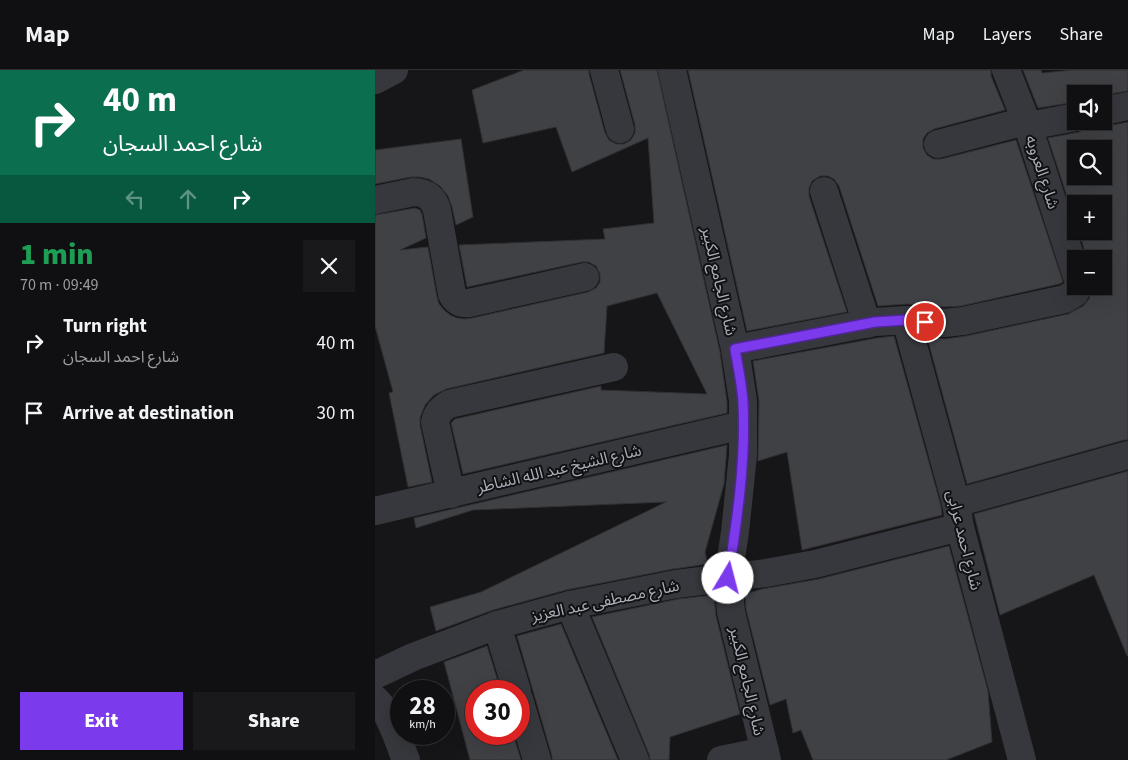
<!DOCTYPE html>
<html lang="en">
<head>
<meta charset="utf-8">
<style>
	body { margin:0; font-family:"Source Sans 3","Noto Sans Arabic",sans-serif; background:#19191b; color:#f1f3f6; height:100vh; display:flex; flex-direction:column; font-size:19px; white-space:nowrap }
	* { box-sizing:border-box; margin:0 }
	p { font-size:16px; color:#9c9d9f }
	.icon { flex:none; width:28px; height:28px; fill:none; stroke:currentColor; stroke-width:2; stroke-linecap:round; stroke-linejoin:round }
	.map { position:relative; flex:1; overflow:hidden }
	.side { display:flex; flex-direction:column; background:#101012; width:375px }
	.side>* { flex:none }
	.hud { background:#0b6e4f; color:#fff; overflow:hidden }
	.fabs { position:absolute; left:692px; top:15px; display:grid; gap:10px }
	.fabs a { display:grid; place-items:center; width:45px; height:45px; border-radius:0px; background:#101012; box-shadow:0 5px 20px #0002,0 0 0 1px #303032; font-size:25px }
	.speed { position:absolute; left:15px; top:610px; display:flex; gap:10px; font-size:25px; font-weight:700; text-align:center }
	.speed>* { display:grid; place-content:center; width:65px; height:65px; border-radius:50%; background:#101012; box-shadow:0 5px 20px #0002,0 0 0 1px #303032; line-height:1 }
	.speed small { font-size:12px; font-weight:400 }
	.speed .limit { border:8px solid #d22; background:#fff; color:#111 }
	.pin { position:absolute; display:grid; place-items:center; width:42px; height:42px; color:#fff; margin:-21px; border:2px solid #fff; border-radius:50%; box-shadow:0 1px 5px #0007 }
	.me { position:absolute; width:55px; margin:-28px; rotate:8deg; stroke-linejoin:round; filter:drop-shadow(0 0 4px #0008) }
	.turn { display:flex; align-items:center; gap:18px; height:105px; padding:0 20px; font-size:22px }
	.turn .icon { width:65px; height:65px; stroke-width:2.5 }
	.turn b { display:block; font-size:35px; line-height:42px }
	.lanes { display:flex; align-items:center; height:48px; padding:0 20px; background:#0003; justify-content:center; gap:25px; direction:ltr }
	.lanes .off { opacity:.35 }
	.round { display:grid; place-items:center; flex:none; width:52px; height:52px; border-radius:0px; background:#19191b }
	.overview { display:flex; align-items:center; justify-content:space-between; height:85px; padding:0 20px }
	h1 { font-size:30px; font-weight:800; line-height:38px; color:#1e9e55 }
	.cta { display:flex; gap:10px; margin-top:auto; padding:10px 20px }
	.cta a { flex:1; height:58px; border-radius:0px; background:#7c3aed; color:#fff; font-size:20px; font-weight:800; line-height:58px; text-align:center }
	.cta a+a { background:#19191b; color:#f1f3f6 }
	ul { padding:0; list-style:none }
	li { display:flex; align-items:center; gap:15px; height:70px; padding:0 20px }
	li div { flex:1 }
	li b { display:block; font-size:19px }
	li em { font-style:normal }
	header { display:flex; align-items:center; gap:30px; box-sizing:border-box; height:70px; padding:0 25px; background:#101012; border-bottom:1px solid #303032 }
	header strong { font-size:24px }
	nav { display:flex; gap:28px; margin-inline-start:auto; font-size:18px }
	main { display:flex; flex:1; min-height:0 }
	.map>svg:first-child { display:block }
	.building { fill:#404145; stroke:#303034; fill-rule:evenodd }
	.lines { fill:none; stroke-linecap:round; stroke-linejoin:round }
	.street { stroke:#37383d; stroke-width:28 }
	.route-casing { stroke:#51269a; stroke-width:12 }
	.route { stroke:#7c3aed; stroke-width:9 }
	.labels { text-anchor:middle; stroke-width:4; stroke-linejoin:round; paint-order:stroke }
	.street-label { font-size:16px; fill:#a8adb8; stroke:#111113 }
</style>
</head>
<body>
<header>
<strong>Map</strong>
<nav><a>Map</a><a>Layers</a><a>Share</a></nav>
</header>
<main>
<section class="side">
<div class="hud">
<div class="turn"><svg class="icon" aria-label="right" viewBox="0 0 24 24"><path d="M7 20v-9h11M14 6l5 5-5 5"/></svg><div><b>40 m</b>شارع احمد السجان</div></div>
<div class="lanes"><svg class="icon off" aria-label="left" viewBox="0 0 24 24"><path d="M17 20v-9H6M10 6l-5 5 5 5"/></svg><svg class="icon off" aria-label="ahead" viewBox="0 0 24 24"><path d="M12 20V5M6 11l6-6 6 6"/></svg><svg class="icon" aria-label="right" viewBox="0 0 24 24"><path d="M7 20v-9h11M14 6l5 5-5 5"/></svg></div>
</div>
<div class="overview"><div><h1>1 min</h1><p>70 m · 09:49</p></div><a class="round"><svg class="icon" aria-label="close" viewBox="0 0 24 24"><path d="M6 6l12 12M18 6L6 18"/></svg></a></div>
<ul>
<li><svg class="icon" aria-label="right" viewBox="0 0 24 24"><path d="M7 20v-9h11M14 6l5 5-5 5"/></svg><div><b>Turn right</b><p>شارع احمد السجان</p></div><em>40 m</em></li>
<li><svg class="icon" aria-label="arrive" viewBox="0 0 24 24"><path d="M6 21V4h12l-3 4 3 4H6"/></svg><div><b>Arrive at destination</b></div><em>30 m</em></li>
</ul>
<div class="cta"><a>Exit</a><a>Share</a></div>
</section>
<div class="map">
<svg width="753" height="690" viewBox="0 0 753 690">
	<rect width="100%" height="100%" fill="#161618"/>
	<g class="building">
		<path d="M149 0H214V4L230 63 234 70 241 74H249L256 70 260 63V55L245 0H282L345 282 352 332V343L88 404 76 353 80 349 226 316V320L332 324 282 223 232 236 229 283 71 319 59 325 50 335 45 348V355L57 412 33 417 14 323 18 322 0 256V145L40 138 45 140 47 144 51 168 25 180 53 177 62 227 64 234 69 240 75 245 82 248 90 249 97 248 213 222 221 218 225 212V204L221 196 214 192H207L92 217 84 175 230 169 228 159 279 153 273 68 197 102 181 57 108 73 97 20Z"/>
		<path d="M313 0H616V6L630 40 559 59 552 63 548 69V78L552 85 558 89H566L641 70 688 212 684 214 586 236 569 237 532 234 503 236 464 116 459 109 453 106H445L437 111 434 118V126L472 242 372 261Z"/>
		<path d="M648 0H666L667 3 698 0H753V21L729 25V24H701V32L663 38Z"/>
		<path d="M716 51 725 56H732L753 52V370H749L592 414 552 267 570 269 591 266 693 244 708 236 714 229 718 216H729V189H712L704 161H729V134H701V154L673 68 704 62 712 58ZM701 79H729V106H701Z"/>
		<path d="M86 69 98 147 81 155 77 137 73 126 65 116 54 109 45 107H36L0 114V80Z"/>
		<path d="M519 266 566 436 567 445 427 480 412 382 383 391 384 331 378 291 502 268Z"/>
		<path d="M352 375 349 414 330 482 333 494 298 499 191 520 118 540 61 561 55 537 106 522 291 432 98 440 41 458 39 448Z"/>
		<path d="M753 401V586H752L719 505 625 545 599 444Z"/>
		<path d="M574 476 613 621 617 672 571 690H438L426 660 418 663 411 629 395 635 371 539 370 524 387 519 444 509Z"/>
		<path d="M339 525 341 546 365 644 295 667 294 690H275L274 684 217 547 303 529Z"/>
		<path d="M186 554 243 690H177V686L142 566Z"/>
		<path d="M112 576 126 621H101V664H138L146 690H95L69 592Z"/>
	</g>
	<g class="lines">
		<g class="street">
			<path d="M229 0 245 59"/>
			<path d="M297 0 360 279 368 331V385L360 462 353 508 356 542 392 690"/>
			<path d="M631 0 653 56 701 204"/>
			<path d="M0 10 19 0"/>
			<path d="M729 41 753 36"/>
			<path d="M653 56 701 47"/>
			<path d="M563 74 651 51"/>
			<path d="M449 121 492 254"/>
			<path d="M0 130 39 122C52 122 59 129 62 140L77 224C80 231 86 234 94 233L210 207"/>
			<path d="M531 250 581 433 585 457 647 690"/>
			<path d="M360 279 500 252 531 250 569 253 588 251 690 229 700 223 703 216"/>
			<path d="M76 424 60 352C62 343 66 339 74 334L239 297"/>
			<path d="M581 433 753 385"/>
			<path d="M0 441 368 355"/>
			<path d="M195 535 260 690"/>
			<path d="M122 555 142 621"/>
			<path d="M0 605 38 587 122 555 195 535 301 514 391 503 440 494 585 457"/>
			<path d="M0 629C16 643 23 671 31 690"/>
			<path d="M144 629 162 690"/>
			<path d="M346 690 390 681"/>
		</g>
	</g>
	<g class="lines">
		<defs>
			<path id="route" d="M353 508C362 450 371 391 368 332 367 315 363 297 360 279L500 252 531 250 550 252"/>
		</defs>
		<use href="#route" class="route-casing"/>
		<use href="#route" class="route"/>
	</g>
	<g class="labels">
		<g class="street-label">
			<text transform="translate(668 102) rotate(72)" y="6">شارع العروبه</text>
			<text transform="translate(345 211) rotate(77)" y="6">شارع الجامع الكبير</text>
			<text transform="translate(184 398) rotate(-13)" y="6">شارع الشيخ عبد الله الشاطر</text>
			<text transform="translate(590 470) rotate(76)" y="6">شارع احمد عرابى</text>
			<text transform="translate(230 530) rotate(-12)" y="6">شارع مصطفى عبد العزيز</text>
			<text transform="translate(373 611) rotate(77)" y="6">شارع الجامع الكبير</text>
		</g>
	</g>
</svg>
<div class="fabs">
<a><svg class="icon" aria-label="sound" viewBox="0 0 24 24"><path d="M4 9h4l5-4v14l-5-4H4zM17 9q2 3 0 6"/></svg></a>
<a><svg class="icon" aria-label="search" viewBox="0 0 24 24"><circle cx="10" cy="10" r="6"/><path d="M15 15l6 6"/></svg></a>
<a>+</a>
<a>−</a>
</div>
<div class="speed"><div>28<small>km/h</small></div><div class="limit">30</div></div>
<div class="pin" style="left:550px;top:252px;background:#d93025"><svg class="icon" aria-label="arrive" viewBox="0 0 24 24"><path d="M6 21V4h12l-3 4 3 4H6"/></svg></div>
<svg class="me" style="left:353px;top:508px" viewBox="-20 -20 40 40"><circle r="19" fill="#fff"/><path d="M0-13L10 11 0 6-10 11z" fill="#7c3aed"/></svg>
</div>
</main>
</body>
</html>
